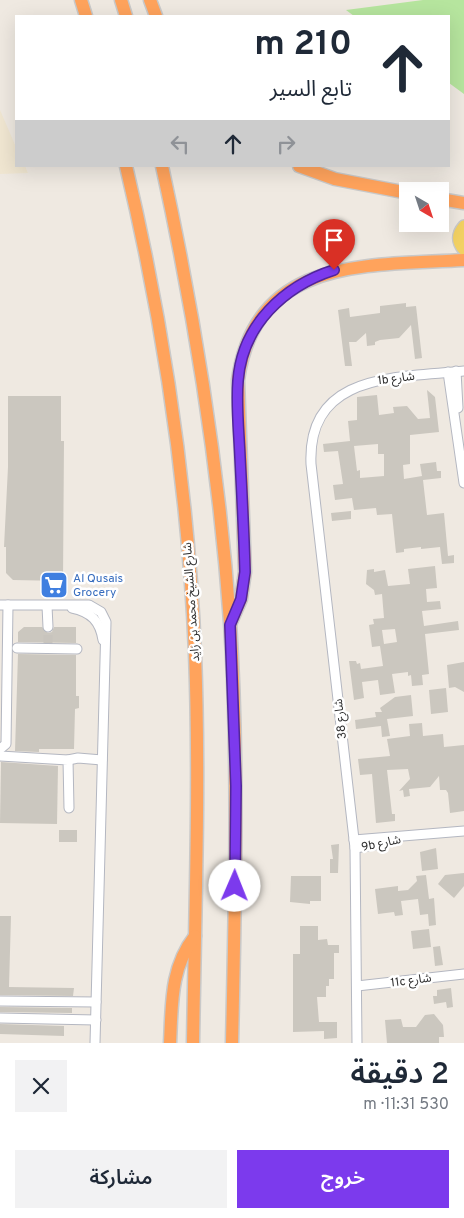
<!DOCTYPE html>
<html lang="ar">
<head>
<meta charset="utf-8">
<style>
	body { margin:0; font-family:Overpass,"Noto Sans Arabic",sans-serif; background:#f2f2f3; color:#1f2937; direction:rtl; height:100vh; display:flex; flex-direction:column; font-size:19px; white-space:nowrap }
	* { box-sizing:border-box; margin:0 }
	p { font-size:16px; color:#747a83 }
	.icon { flex:none; width:28px; height:28px; fill:none; stroke:currentColor; stroke-width:2; stroke-linecap:round; stroke-linejoin:round }
	.map { position:relative; height:1043px; overflow:hidden; direction:ltr }
	.details { display:flex; flex-direction:column; background:#fff; flex:1 }
	.details>* { flex:none }
	.guide { position:absolute; left:15px; top:15px; width:435px; height:152px; border-radius:0px; box-shadow:0 5px 20px #0002; direction:rtl; background:#fff; color:#1f2937; overflow:hidden }
	.needle { width:32px; rotate:141deg }
	.fabs { position:absolute; left:399px; top:182px; display:grid; gap:10px }
	.fabs a { display:grid; place-items:center; width:50px; height:50px; border-radius:0px; background:#fff; box-shadow:0 5px 20px #0002; font-size:25px }
	.pin { position:absolute; display:grid; place-items:center; width:42px; height:42px; color:#fff; margin:-51px -21px; border-radius:50% 50% 50% 0; rotate:-45deg; box-shadow:0 0 5px #0007 }
	.pin .icon { rotate:45deg }
	.me { position:absolute; width:55px; margin:-28px; rotate:1deg; stroke-linejoin:round; filter:drop-shadow(0 0 4px #0008) }
	.turn { display:flex; align-items:center; gap:18px; height:105px; padding:0 15px; font-size:22px }
	.turn .icon { width:65px; height:65px; stroke-width:2.5 }
	.turn b { display:block; font-size:35px; line-height:42px }
	.lanes { display:flex; align-items:center; height:48px; padding:0 15px; background:#0003; justify-content:center; gap:25px; direction:ltr }
	.lanes .off { opacity:.35 }
	.round { display:grid; place-items:center; flex:none; width:52px; height:52px; border-radius:0px; background:#f2f2f3 }
	.overview { display:flex; align-items:center; justify-content:space-between; height:85px; padding:0 15px }
	h1 { font-size:30px; font-weight:600; line-height:38px }
	.cta { display:flex; gap:10px; margin-top:auto; padding:10px 15px }
	.cta a { flex:1; height:58px; border-radius:0px; background:#7c3aed; color:#fff; font-size:20px; font-weight:600; line-height:58px; text-align:center }
	.cta a+a { background:#f2f2f3; color:#1f2937 }
	.map>svg:first-child { display:block }
	.education { fill:#f0e6d1 }
	.park { fill:#b6e59e }
	.building { fill:#cbc7bf; fill-rule:evenodd }
	.lines { fill:none; stroke-linecap:round; stroke-linejoin:round }
	.minor-tunnel { stroke:#c8c4bd; stroke-width:9; stroke-dasharray:9 4.5; stroke-linecap:butt }
	.minor-casing { stroke:#b4b7c1; stroke-width:11 }
	.major-casing { stroke:#c9c9c9; stroke-width:14 }
	.highway-casing { stroke:#c9c9c9; stroke-width:15 }
	.minor { stroke:#fff; stroke-width:9 }
	.major { stroke:#f2d163; stroke-width:11 }
	.highway { stroke:#ffa35c; stroke-width:12 }
	.route-casing { stroke:#51269a; stroke-width:12 }
	.route { stroke:#7c3aed; stroke-width:9 }
	.labels { text-anchor:middle; stroke-width:5; stroke-linejoin:round; paint-order:stroke }
	.street-label { font-size:12px; fill:#2e2e2e; stroke:#fff }
	.shop-label { font-size:12px; fill:#366cbe; stroke:#fff; text-anchor:start }
</style>
</head>
<body>
<div class="map">
<svg width="464" height="1043" viewBox="0 0 464 1043">
	<rect width="100%" height="100%" fill="#efe9e1"/>
	<path class="education" d="M0 110 16 147V166H25L28 173 0 174Z"/>
	<path class="park" d="M423 0H464V94L449 83V16H354L346 10Z"/>
	<g class="building">
		<path d="M406 303V307L416 306 422 358 415 359 411 325 399 338 380 340 375 342V345L367 346 366 333 356 342H349L352 366H345L338 310 349 308 350 317 380 313V306Z"/>
		<path d="M427 390 435 397 439 432 410 435V464L403 465 404 479 422 476 420 464 436 462 437 471H441V478L423 480 427 515 444 513 448 556 454 555V563L442 564 440 547 421 549V547L404 549V552L396 553 392 514 377 515 376 508 354 510 352 498 335 500 333 485 343 484 338 451 324 452 323 444 350 441 348 421 357 420V397L377 395 379 415 394 413 393 407 407 406 418 419 430 418ZM378 444V454H384V476L360 478V470L357 471 354 446Z"/>
		<path d="M8 396H61V441H64L63 581 13 580 6 573V547H4L8 467Z"/>
		<path d="M351 511V519L332 521 331 513Z"/>
		<path d="M435 566 437 588 426 589 427 602 440 601 441 609 422 611 424 626 458 621 459 630 425 634 429 674 422 675 423 685 412 686 411 675 408 676V672L392 674 395 693 380 695 378 680 362 682 364 698 354 700 349 661H356L357 664 360 663 361 669 383 666 380 646 372 647 369 625 374 624 373 619 384 618 382 594 375 595 374 590 366 584 367 570 374 569V572L385 570 388 586 410 584 408 569ZM395 629 397 642 384 644 382 630Z"/>
		<path d="M24 627H42L48 633 52 632 54 627H76V643L18 642V632Z"/>
		<path d="M18 654 76 655V696H79V708L75 709 74 749H39V752L15 751Z"/>
		<path d="M464 662V692L455 687 449 688 447 665Z"/>
		<path d="M446 688 448 712 431 714 429 690Z"/>
		<path d="M411 695 413 716 387 719 390 736 382 737 381 726 356 729 355 720 376 717 375 712H382L380 708 395 697Z"/>
		<path d="M422 723 423 736 443 734 444 747 464 745V811L450 813 448 793 446 790H440L439 776 430 787 409 789 410 796 404 797 403 790 399 791 410 779 408 769 387 770 392 814H395V821L376 823 372 774 360 775 358 759 390 756 387 739 410 736 409 724Z"/>
		<path d="M1 762 58 766 57 824 0 823Z"/>
		<rect x="59" y="830" width="18" height="12"/>
		<path d="M339 844 338 873H330V859H333L331 845Z"/>
		<path d="M436 848 438 869 422 871 420 852Z"/>
		<path d="M464 873V886L454 898 438 884 445 875Z"/>
		<path d="M426 875 429 899 434 898 436 925 429 926 428 914 420 915 418 899 401 901 403 915 395 916 394 912 378 914 375 889 398 886V891L408 890 417 881 416 876Z"/>
		<path d="M291 876H321V901H310V904L290 902Z"/>
		<path d="M0 916H11L9 987 74 988 73 996 0 995Z"/>
		<path d="M300 926H318V940L327 939 328 945H339V953H334V979H329V986H326V997H317L319 1022H337V1038L324 1039V1031L293 1032V954H300Z"/>
		<path d="M429 929 431 947 413 949 411 931Z"/>
		<path d="M440 946 443 965 435 966 433 947Z"/>
		<path d="M451 988 453 1007 447 1008 446 1002 434 1004 433 996H437V990Z"/>
		<path d="M0 1007 72 1008V1013L0 1012Z"/>
		<path d="M434 1014 443 1025 444 1037H439V1043H387L385 1020 401 1019 403 1027H416L425 1015Z"/>
		<path d="M0 1024 64 1026V1036L0 1034Z"/>
	</g>
	<g class="lines">
		<path class="minor-tunnel" d="M48 644V627"/>
		<defs>
			<g id="minor">
				<path d="M456 371 458 408"/>
				<path d="M448 372 464 483"/>
				<path d="M0 605H89L101 612 106 622 95 1043"/>
				<path d="M47 606 48 627"/>
				<path d="M72 608C91 612 100 621 103 640"/>
				<path d="M17 648 77 649"/>
				<path d="M0 749 6 744 8 605"/>
				<path d="M0 756 68 760 69 808"/>
				<path d="M68 760 78 758 102 760"/>
				<path d="M354 840 464 831"/>
				<path d="M355 848 387 843"/>
				<path d="M357 986 464 974"/>
				<path d="M0 1001 96 1002"/>
				<path d="M0 1018 96 1020"/>
				<path d="M357 1043 355 848 311 464C307 372 398 378 464 371"/>
			</g>
			<path id="major" d="M464 226C457 234 457 242 464 250"/>
			<g id="highway">
				<path d="M81 0 86 16"/>
				<path d="M121 0 126 16"/>
				<path d="M150 0 156 16"/>
				<path d="M126 166C164 326 188 489 195 653 200 783 195 913 193 1043"/>
				<path d="M162 166C195 317 219 468 230 622 239 762 235 903 232 1043"/>
				<path d="M299 166 335 179 408 193"/>
				<path d="M440 199 464 203"/>
				<path d="M231 622 241 599 245 572 238 380C255 256 368 266 464 260"/>
				<path d="M170 1043C172 1004 170 968 195 936"/>
			</g>
		</defs>
		<use href="#minor" class="minor-casing"/>
		<use href="#major" class="major-casing"/>
		<use href="#highway" class="highway-casing"/>
		<use href="#minor" class="minor"/>
		<use href="#major" class="major"/>
		<use href="#highway" class="highway"/>
	</g>
	<g class="lines">
		<defs>
			<path id="route" d="M235 886 236 786 230 625 241 599 245 572C244 533 242 495 240 457 239 432 236 406 238 381 242 325 284 286 334 270"/>
		</defs>
		<use href="#route" class="route-casing"/>
		<use href="#route" class="route"/>
	</g>
	<defs>
		<symbol id="supermarket-square" viewBox="-11 -11 22 22"><rect x="-9" y="-9" width="18" height="18" rx="4" fill="#3f7fe0" stroke="#fff"/><path d="M-6-5.5h2.5l.6 2H6L4.5 2H-2.5L-4.4-4H-6ZM-1.5 3.2a1.3 1.3 0 1 0 .1 0ZM3 3.2a1.3 1.3 0 1 0 .1 0Z" fill="#fff"/></symbol>
	</defs>
	<g fill-rule="evenodd">
		<use href="#supermarket-square" x="38" y="569" width="32" height="32"/>
	</g>
	<g class="labels">
		<g class="street-label">
			<text transform="translate(396 378) rotate(-7)" y="4">1b شارع</text>
			<text transform="translate(191 602) rotate(-94)" y="4">شارع الشيخ محمد بن زايد</text>
			<text transform="translate(340 719) rotate(-96)" y="4">شارع 38</text>
			<text transform="translate(381 843) rotate(-12)" y="4">9b شارع</text>
			<text transform="translate(411 980) rotate(-7)" y="4">11c شارع</text>
		</g>
		<g class="shop-label">
			<text x="73" y="582">Al Qusais<tspan x="73" dy="14">Grocery</tspan></text>
		</g>
	</g>
</svg>
<div class="fabs">
<a><svg class="needle" viewBox="-14 -14 28 28"><path d="M0-13l5 13h-10z" fill="#e53935"/><path d="M0 13l5-13h-10z" fill="#747a83"/></svg></a>
</div>
<div class="pin" style="left:334px;top:270px;background:#d93025"><svg class="icon" aria-label="arrive" viewBox="0 0 24 24"><path d="M6 21V4h12l-3 4 3 4H6"/></svg></div>
<svg class="me" style="left:235px;top:886px" viewBox="-20 -20 40 40"><circle r="19" fill="#fff"/><path d="M0-13L10 11 0 6-10 11z" fill="#7c3aed"/></svg>
<div class="guide">
<div class="turn"><svg class="icon" aria-label="ahead" viewBox="0 0 24 24"><path d="M12 20V5M6 11l6-6 6 6"/></svg><div><b>210 m</b>تابع السير</div></div>
<div class="lanes"><svg class="icon off" aria-label="left" viewBox="0 0 24 24"><path d="M17 20v-9H6M10 6l-5 5 5 5"/></svg><svg class="icon" aria-label="ahead" viewBox="0 0 24 24"><path d="M12 20V5M6 11l6-6 6 6"/></svg><svg class="icon off" aria-label="right" viewBox="0 0 24 24"><path d="M7 20v-9h11M14 6l5 5-5 5"/></svg></div>
</div>
</div>
<section class="details">
<div class="overview"><div><h1>2 دقيقة</h1><p>530 m · 11:31</p></div><a class="round"><svg class="icon" aria-label="close" viewBox="0 0 24 24"><path d="M6 6l12 12M18 6L6 18"/></svg></a></div>
<div class="cta"><a>خروج</a><a>مشاركة</a></div>
</section>
</body>
</html>
